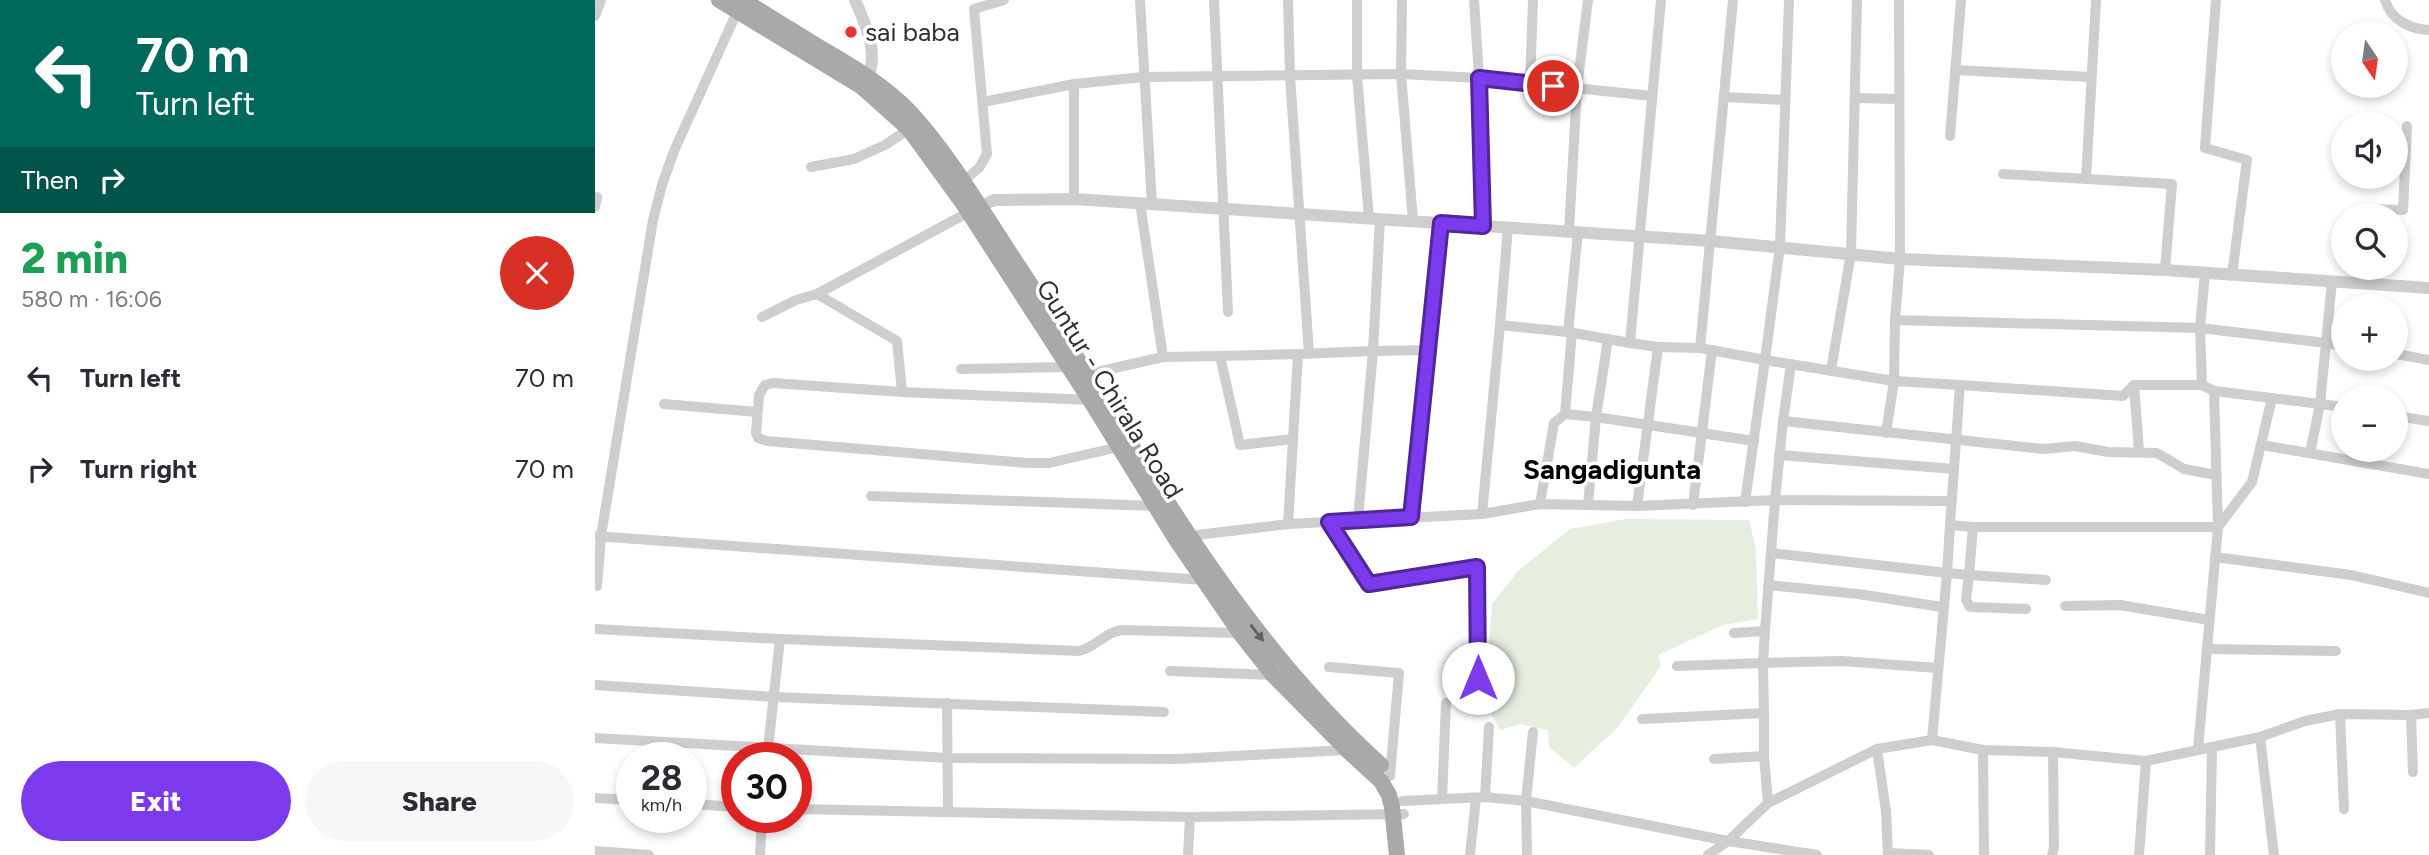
<!DOCTYPE html>
<html lang="en">
<head>
<meta charset="utf-8">
<style>
	body { margin:0; font-family:Figtree,sans-serif; background:#f7f7f7; color:#2b2b33; height:100vh; display:flex; flex-direction:column; font-size:26px; white-space:nowrap }
	* { box-sizing:border-box; margin:0 }
	p { font-size:23px; color:#7c7c81 }
	.icon { flex:none; width:38px; height:38px; fill:none; stroke:currentColor; stroke-width:2; stroke-linecap:round; stroke-linejoin:round }
	.map { position:relative; flex:1; overflow:hidden }
	.panel { display:flex; flex-direction:column; background:#fff; width:595px }
	.panel>* { flex:none }
	.top-card { background:#00695c; color:#fff; overflow:hidden }
	.needle { width:46px; rotate:167deg }
	.tools { position:absolute; left:1736px; top:21px; display:grid; gap:14px }
	.tools a { display:grid; place-items:center; width:77px; height:77px; border-radius:50%; background:#fff; box-shadow:0 4px 10px #0003; font-size:35px }
	.speed { position:absolute; left:21px; top:742px; display:flex; gap:14px; font-size:35px; font-weight:700; text-align:center }
	.speed>* { display:grid; place-content:center; width:91px; height:91px; border-radius:50%; background:#fff; box-shadow:0 4px 10px #0003; line-height:1 }
	.speed small { font-size:18px; font-weight:400 }
	.speed .limit { border:10px solid #d22; background:#fff; color:#111 }
	.pin { position:absolute; display:grid; place-items:center; width:60px; height:60px; color:#fff; margin:-30px; border:4px solid #fff; border-radius:50%; box-shadow:0 2px 7px #0007 }
	.me { position:absolute; width:77px; margin:-38px; rotate:0deg; stroke-linejoin:round; filter:drop-shadow(0 0 5px #0008) }
	.turn { display:flex; align-items:center; gap:24px; height:147px; padding:0 21px; font-size:32px }
	.turn .icon { width:91px; height:91px; stroke-width:2.5 }
	.turn b { display:block; font-size:49px; line-height:60px }
	.then { display:flex; align-items:center; height:66px; padding:0 21px; background:#0003; gap:14px; font-size:26px }
	.round { display:grid; place-items:center; flex:none; width:74px; height:74px; border-radius:37px; background:#f7f7f7 }
	.summary { display:flex; align-items:center; justify-content:space-between; height:119px; padding:0 21px }
	h1 { font-size:42px; font-weight:800; line-height:52px; color:#1e9e55 }
	.primary-button { display:flex; gap:14px; margin-top:auto; padding:14px 21px }
	.primary-button a { flex:1; height:80px; border-radius:42px; background:#7c3aed; color:#fff; font-size:28px; font-weight:800; line-height:80px; text-align:center }
	.primary-button a+a { background:#f7f7f7; color:#2b2b33 }
	ul { padding:0; list-style:none }
	li { display:flex; align-items:center; gap:21px; height:91px; padding:0 21px }
	li div { flex:1 }
	li b { display:block; font-size:26px }
	li em { font-style:normal }
	main { display:flex; flex:1; min-height:0 }
	.map>svg:first-child { display:block }
	.green { fill:#e6eee0 }
	.lines { fill:none; stroke-linecap:round; stroke-linejoin:round }
	.minor { stroke:#cecece; stroke-width:10 }
	.tertiary { stroke:#cecece; stroke-width:12 }
	.primary { stroke:#a9a9a9; stroke-width:16 }
	.oneway { fill:#616161 }
	.route-casing { stroke:#51269a; stroke-width:18 }
	.route { stroke:#7c3aed; stroke-width:12 }
	.poi-dot { fill:#e83434; stroke:#fff; stroke-width:2.5 }
	.labels { text-anchor:middle; stroke-width:7; stroke-linejoin:round; paint-order:stroke }
	.poi-label { font-size:26px; fill:#313131; stroke:#fff; text-anchor:start }
	.street-label { font-size:26px; fill:#313131; stroke:#fff }
	.neighbourhood-label { font-size:28px; font-weight:bold; fill:#000; stroke:#fff }
</style>
</head>
<body>
<main>
<section class="panel">
<div class="top-card">
<div class="turn"><svg class="icon" aria-label="left" viewBox="0 0 24 24"><path d="M17 20v-9H6M10 6l-5 5 5 5"/></svg><div><b>70 m</b>Turn left</div></div>
<div class="then">Then<svg class="icon" aria-label="right" viewBox="0 0 24 24"><path d="M7 20v-9h11M14 6l5 5-5 5"/></svg></div>
</div>
<div class="summary"><div><h1>2 min</h1><p>580 m · 16:06</p></div><a class="round" style="background:#d93025;color:#fff"><svg class="icon" aria-label="close" viewBox="0 0 24 24"><path d="M6 6l12 12M18 6L6 18"/></svg></a></div>
<ul>
<li><svg class="icon" aria-label="left" viewBox="0 0 24 24"><path d="M17 20v-9H6M10 6l-5 5 5 5"/></svg><div><b>Turn left</b></div><em>70 m</em></li>
<li><svg class="icon" aria-label="right" viewBox="0 0 24 24"><path d="M7 20v-9h11M14 6l5 5-5 5"/></svg><div><b>Turn right</b></div><em>70 m</em></li>
</ul>
<div class="primary-button"><a>Exit</a><a>Share</a></div>
</section>
<div class="map">
<svg width="1834" height="855" viewBox="0 0 1834 855">
	<rect width="100%" height="100%" fill="#fff"/>
	<path class="green" d="M1031 519 1154 520 1161 549 1163 619 1128 625 1063 655 1066 666 1022 728 979 768 954 747 953 730 925 724 905 730 894 710 891 681 897 604 923 571 975 529Z"/>
	<g class="lines">
		<g class="minor">
			<path d="M545 0 557 204"/>
			<path d="M619 0 633 312"/>
			<path d="M693 0 695 76 714 354"/>
			<path d="M762 0V75L774 218"/>
			<path d="M807 0 806 74 818 221"/>
			<path d="M1138 0 1105 348 1170 360 1185 246 1194 0"/>
			<path d="M1621 0 1610 148 1652 160 1637 275"/>
			<path d="M1790 0C1796 20 1815 29 1834 30"/>
			<path d="M0 16 6 0"/>
			<path d="M1360 70 1496 77"/>
			<path d="M935 84 938 0"/>
			<path d="M1129 97 1190 100"/>
			<path d="M1260 98 1304 99"/>
			<path d="M388 102 479 84 548 77 806 74 884 78 879 0"/>
			<path d="M1355 136 1366 0"/>
			<path d="M216 167 259 159 290 145 314 129"/>
			<path d="M1408 174 1577 184 1570 270"/>
			<path d="M1491 179 1501 0"/>
			<path d="M367 182 384 168 392 154 379 9 409 0"/>
			<path d="M479 199V84"/>
			<path d="M545 203 568 357"/>
			<path d="M0 207 2 197"/>
			<path d="M1770 215V209L1808 210 1812 126"/>
			<path d="M888 226 884 78 1057 96"/>
			<path d="M913 227 905 325 973 332"/>
			<path d="M974 231 982 88 993 0"/>
			<path d="M983 232 973 332 1035 343"/>
			<path d="M1737 281 1731 343 1748 346"/>
			<path d="M1767 283 1768 268"/>
			<path d="M222 294 302 341 307 392"/>
			<path d="M167 317 201 300 222 294 374 212"/>
			<path d="M1300 320 1305 259 1304 0"/>
			<path d="M1063 347 1035 343 1066 0"/>
			<path d="M834 350 846 223"/>
			<path d="M1801 354 1834 360"/>
			<path d="M625 356 703 354"/>
			<path d="M1196 364 1188 421 1180 500 1356 501"/>
			<path d="M366 369 473 367"/>
			<path d="M1236 370 1256 253 1262 0"/>
			<path d="M493 374 568 357 625 356 645 445 698 439"/>
			<path d="M1365 385 1528 396 1539 385H1607L1619 391 1623 527"/>
			<path d="M1539 385 1544 451"/>
			<path d="M1607 385 1605 328 1610 273"/>
			<path d="M495 400 307 392 178 383 170 385 164 395 161 433 163 438 172 441 432 463H454L524 447"/>
			<path d="M69 404 162 412"/>
			<path d="M970 414 977 332"/>
			<path d="M1801 416 1834 421"/>
			<path d="M1188 421 1449 449 1480 446 1513 452 1562 453 1589 469 1621 475"/>
			<path d="M1291 433 1299 381 1365 385 1355 525"/>
			<path d="M1667 445 1834 474"/>
			<path d="M1715 453 1725 404 1748 407"/>
			<path d="M1184 455 1359 469"/>
			<path d="M276 496 560 506"/>
			<path d="M1150 502 1170 360 1299 381 1300 320 1605 328 1731 343 1725 404 1619 391"/>
			<path d="M945 504 959 423 970 414 1001 417 1013 339"/>
			<path d="M993 505 1001 417 1159 441"/>
			<path d="M1098 505 1117 350"/>
			<path d="M1042 506 1063 347 1105 348"/>
			<path d="M887 514 905 325"/>
			<path d="M763 519 778 351 834 350 815 517"/>
			<path d="M734 522 774 584 882 567 883 706"/>
			<path d="M693 524 703 354 778 351 785 219"/>
			<path d="M1378 527 1374 575 1352 573 1355 525 1378 527H1623L1603 749"/>
			<path d="M1623 527 1657 482 1677 398"/>
			<path d="M0 536 608 580"/>
			<path d="M594 536 693 524 887 514 945 504 1042 506 1180 500 1170 631"/>
			<path d="M1176 553 1352 573 1337 740"/>
			<path d="M1620 557 1756 575 1834 593"/>
			<path d="M1173 585 1263 594 1347 607"/>
			<path d="M2 586 6 536 58 220 67 185 79 151 142 12"/>
			<path d="M1470 606 1525 605 1614 620"/>
			<path d="M1431 609 1375 607 1371 600 1374 575 1451 580"/>
			<path d="M0 629 185 639 484 651C501 647 510 632 527 630L645 633"/>
			<path d="M1139 633 1170 631 1168 663 1247 661 1342 668"/>
			<path d="M1612 649 1741 651"/>
			<path d="M1082 666 1168 663 1169 713"/>
			<path d="M734 667 804 673 795 776"/>
			<path d="M575 671 678 675"/>
			<path d="M0 685 179 697 569 712"/>
			<path d="M352 703 353 812"/>
			<path d="M1745 714 1749 809"/>
			<path d="M1816 715 1818 772"/>
			<path d="M1047 719 1169 713V756"/>
			<path d="M1665 737 1679 855"/>
			<path d="M0 738 353 758 582 759 752 750"/>
			<path d="M1282 749 1291 811 1293 855"/>
			<path d="M1388 750 1389 855"/>
			<path d="M172 758 185 639"/>
			<path d="M1119 759 1169 756 1173 803"/>
			<path d="M890 797 894 727"/>
			<path d="M0 798 37 800"/>
			<path d="M847 799 851 703"/>
			<path d="M807 801 890 797 931 801 1133 841 1222 855"/>
			<path d="M96 804 142 807"/>
			<path d="M201 809 595 817 809 814"/>
			<path d="M0 851 54 855"/>
			<path d="M1293 853 1334 855"/>
			<path d="M165 855 167 817"/>
			<path d="M593 855 595 817"/>
			<path d="M875 855 881 798"/>
			<path d="M932 855 931 801 938 732"/>
			<path d="M1113 855 1133 841 1173 803 1282 749 1337 740 1388 750 1458 752 1551 761 1665 737 1710 721 1745 714 1816 715 1834 713"/>
			<path d="M1457 855 1459 848 1458 752"/>
			<path d="M1544 855 1551 761"/>
			<path d="M1615 855 1617 747"/>
		</g>
		<g class="tertiary">
			<path d="M260 0C271 25 286 57 270 83"/>
			<path d="M377 211 399 200 479 199 1116 241 1305 259 1570 270 1834 288"/>
		</g>
		<g class="primary">
			<path d="M124 0 267 87 314 129 367 202 495 400 582 541 645 633 678 675 752 750 786 781 794 795 797 807 802 855"/>
			<path d="M148 0C173 16 199 32 224 47 256 66 288 84 314 111 354 153 391 218 424 267 537 438 631 626 786 765"/>
		</g>
	</g>
	<defs><path id="oneway-solid" d="M-6-.8H1V-3.2L6.5 0L1 3.2V.8H-6Z" transform="scale(1.75)"/></defs>
	<use class="oneway" href="#oneway-solid" transform="translate(662 633) rotate(52)"/>
	<g class="lines">
		<defs>
			<path id="route" d="M883 678 882 567 774 584 734 522 816 517 846 223 888 226 884 78 958 86"/>
		</defs>
		<use href="#route" class="route-casing"/>
		<use href="#route" class="route"/>
	</g>
	<circle class="poi-dot" cx="256" cy="32" r="7"/>
	<g class="labels">
		<g class="poi-label">
			<text x="270" y="41">sai baba</text>
		</g>
		<g class="street-label">
			<text transform="translate(515 389) rotate(58)" y="9">Guntur - Chirala Road</text>
		</g>
		<g class="neighbourhood-label">
			<text x="1017" y="479">Sangadigunta</text>
		</g>
	</g>
</svg>
<div class="tools">
<a><svg class="needle" viewBox="-14 -14 28 28"><path d="M0-13l5 13h-10z" fill="#e53935"/><path d="M0 13l5-13h-10z" fill="#7c7c81"/></svg></a>
<a><svg class="icon" aria-label="sound" viewBox="0 0 24 24"><path d="M4 9h4l5-4v14l-5-4H4zM17 9q2 3 0 6"/></svg></a>
<a><svg class="icon" aria-label="search" viewBox="0 0 24 24"><circle cx="10" cy="10" r="6"/><path d="M15 15l6 6"/></svg></a>
<a>+</a>
<a>−</a>
</div>
<div class="speed"><div>28<small>km/h</small></div><div class="limit">30</div></div>
<div class="pin" style="left:958px;top:86px;background:#d93025"><svg class="icon" aria-label="arrive" viewBox="0 0 24 24"><path d="M6 21V4h12l-3 4 3 4H6"/></svg></div>
<svg class="me" style="left:883px;top:678px" viewBox="-20 -20 40 40"><circle r="19" fill="#fff"/><path d="M0-13L10 11 0 6-10 11z" fill="#7c3aed"/></svg>
</div>
</main>
</body>
</html>
